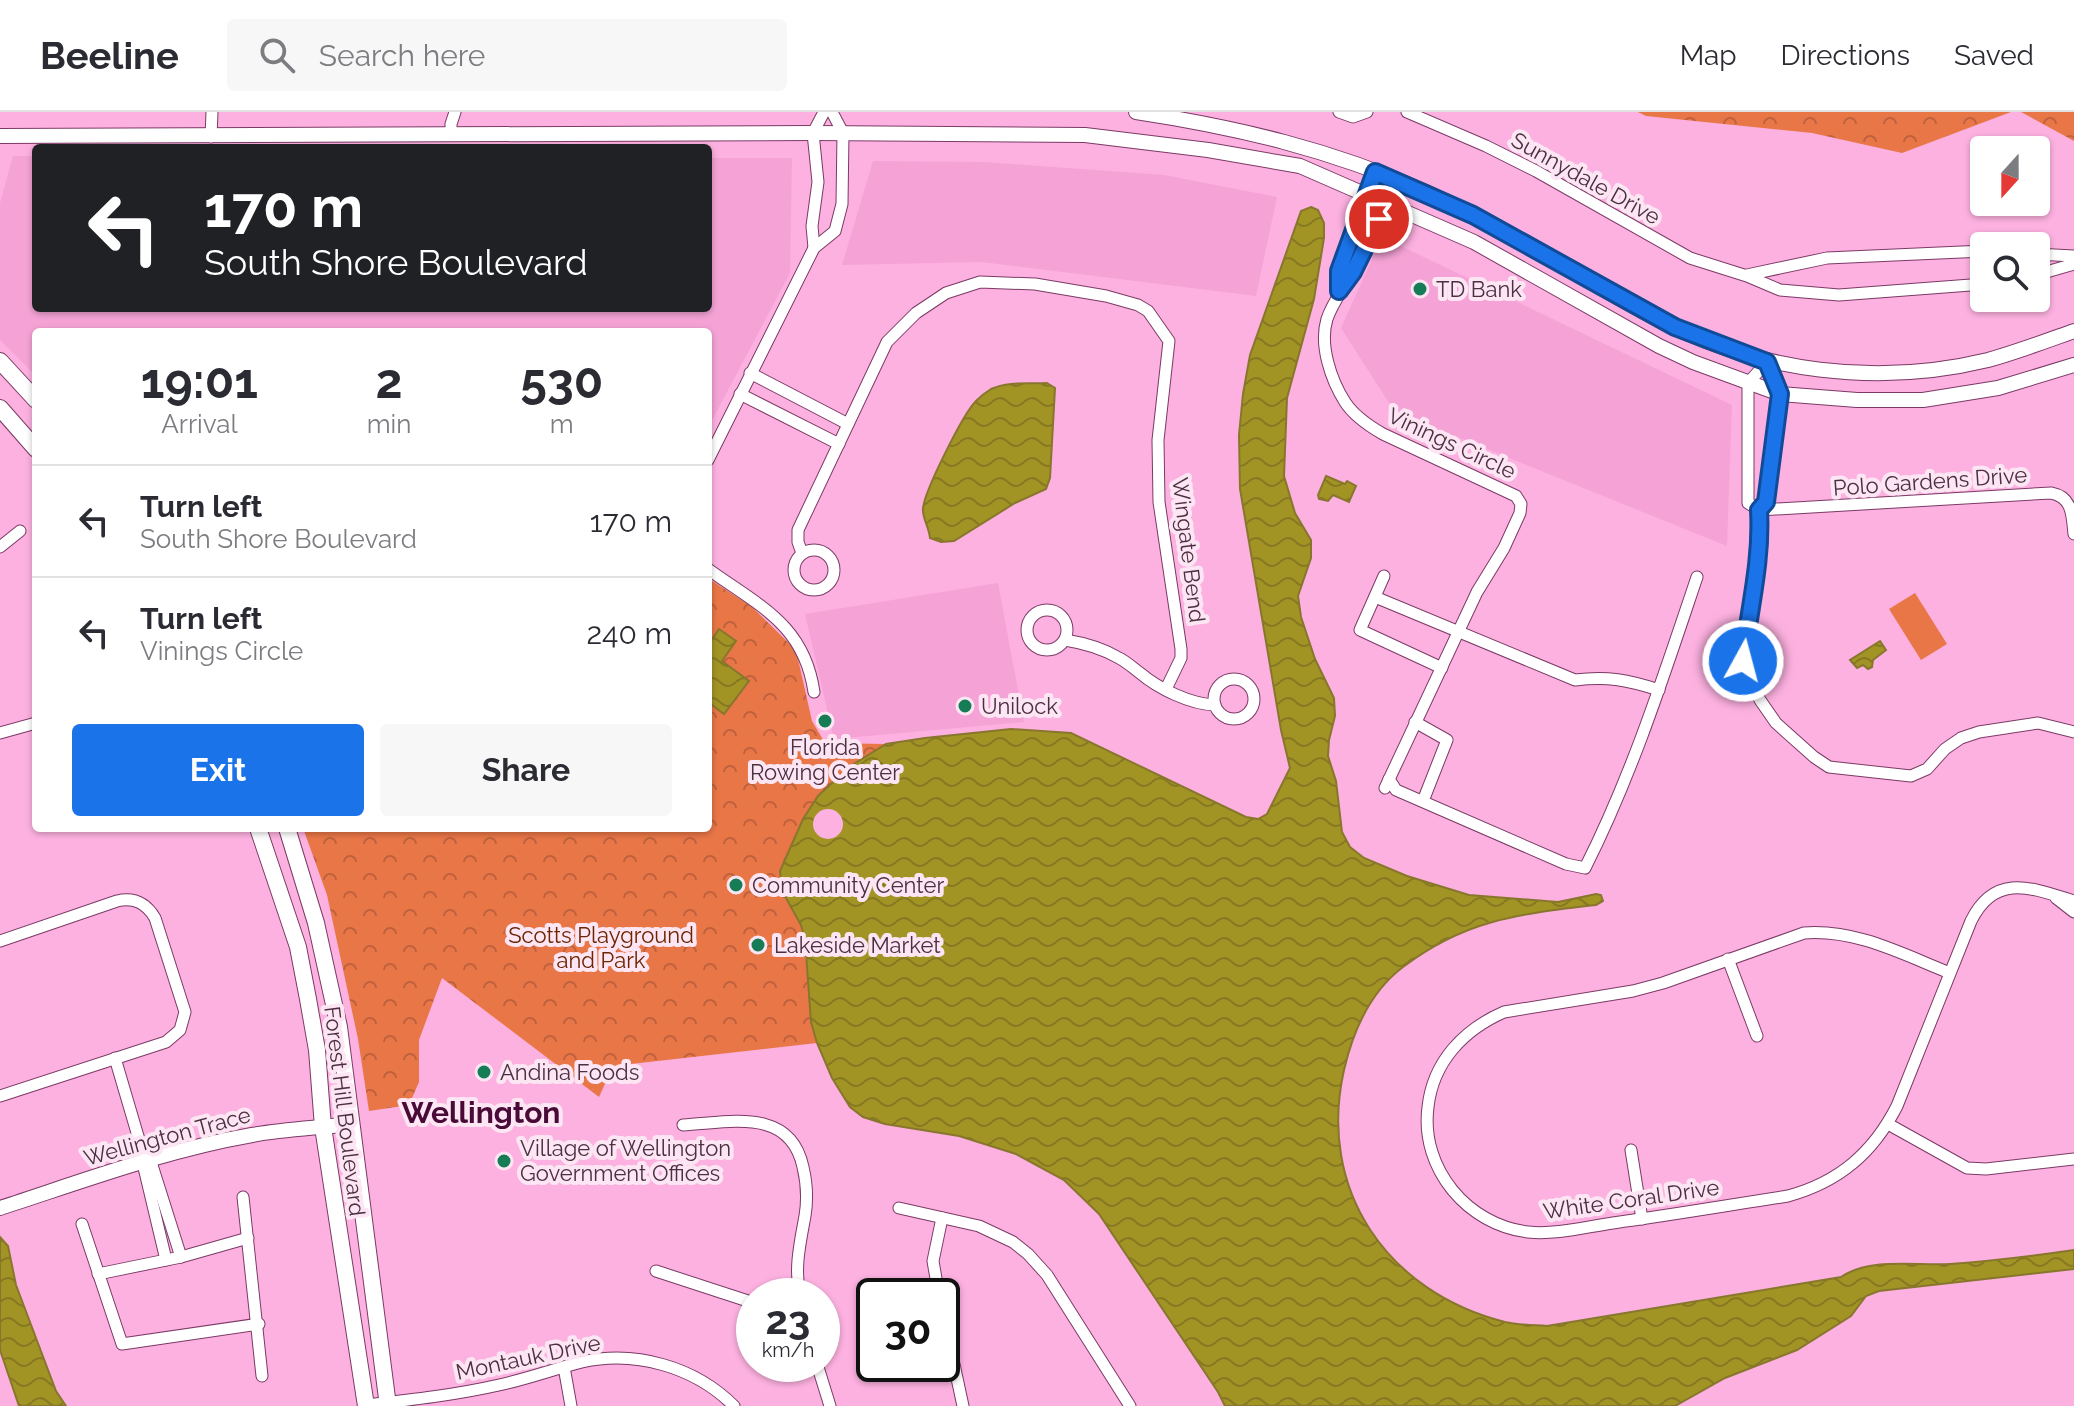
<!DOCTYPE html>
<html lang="en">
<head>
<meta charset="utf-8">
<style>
	body { margin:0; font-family:Raleway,sans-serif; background:#f7f7f7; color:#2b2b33; height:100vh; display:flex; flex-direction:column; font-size:30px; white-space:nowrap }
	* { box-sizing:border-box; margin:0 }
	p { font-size:26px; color:#7c7c81 }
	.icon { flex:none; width:44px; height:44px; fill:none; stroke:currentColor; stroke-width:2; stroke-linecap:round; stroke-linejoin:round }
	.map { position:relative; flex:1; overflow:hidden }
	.side { position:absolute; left:32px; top:216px; width:680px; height:504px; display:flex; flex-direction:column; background:#fff; border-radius:8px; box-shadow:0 2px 6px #0004 }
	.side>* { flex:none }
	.hud { position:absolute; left:32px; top:32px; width:680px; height:168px; border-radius:8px; box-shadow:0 2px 6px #0004; background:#202124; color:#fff; overflow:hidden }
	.needle { width:52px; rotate:201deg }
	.buttons { position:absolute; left:1970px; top:24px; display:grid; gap:16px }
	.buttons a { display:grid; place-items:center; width:80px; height:80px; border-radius:8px; background:#fff; box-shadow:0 2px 6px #0004; font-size:40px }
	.speed { position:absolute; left:736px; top:1166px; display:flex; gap:16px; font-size:40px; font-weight:700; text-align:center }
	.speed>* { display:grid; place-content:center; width:104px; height:104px; border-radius:50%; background:#fff; box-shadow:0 2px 6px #0004; line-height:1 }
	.speed small { font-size:20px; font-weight:400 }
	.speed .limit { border:4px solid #111; border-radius:12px; background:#fff; color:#111 }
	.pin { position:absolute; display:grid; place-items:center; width:68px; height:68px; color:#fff; margin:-34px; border:4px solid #fff; border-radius:50%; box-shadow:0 2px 8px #0007 }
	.me { position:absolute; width:88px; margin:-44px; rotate:7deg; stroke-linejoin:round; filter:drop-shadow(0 0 6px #0008) }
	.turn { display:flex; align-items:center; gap:28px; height:168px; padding:0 40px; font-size:36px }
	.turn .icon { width:104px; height:104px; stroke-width:2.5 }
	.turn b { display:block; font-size:56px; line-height:68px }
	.eta { display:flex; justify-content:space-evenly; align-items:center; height:136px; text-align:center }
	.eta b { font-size:48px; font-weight:700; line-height:56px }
	.primary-button { display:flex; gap:16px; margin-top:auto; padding:16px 40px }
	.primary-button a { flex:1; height:92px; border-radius:8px; background:#1a73e8; color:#fff; font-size:32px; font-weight:700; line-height:92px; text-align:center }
	.primary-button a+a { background:#f7f7f7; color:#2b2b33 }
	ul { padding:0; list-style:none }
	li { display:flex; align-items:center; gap:24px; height:112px; padding:0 40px; border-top:2px solid #e1e1e2 }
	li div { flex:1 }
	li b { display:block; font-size:30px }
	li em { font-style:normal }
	header { display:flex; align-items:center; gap:48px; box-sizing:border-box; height:112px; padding:0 40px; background:#fff; border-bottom:2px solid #e1e1e2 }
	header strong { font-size:38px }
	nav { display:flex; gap:44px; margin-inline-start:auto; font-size:28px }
	.search { width:560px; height:72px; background:#f7f7f7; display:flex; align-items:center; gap:20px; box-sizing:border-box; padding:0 28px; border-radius:8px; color:#7c7c81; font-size:30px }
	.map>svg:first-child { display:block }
	.built { fill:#f5a3d6 }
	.grass { fill:#e97647 }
	.park { fill:url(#park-crowns) }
	.water { fill:url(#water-waves); stroke:#88762d; stroke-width:2 }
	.pier { fill:#fdb1e0 }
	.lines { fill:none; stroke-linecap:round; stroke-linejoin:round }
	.minor-casing { stroke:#7b3a65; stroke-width:13 }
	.tertiary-casing { stroke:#7b3a65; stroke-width:16 }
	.secondary-casing { stroke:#7b3a65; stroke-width:18 }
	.minor { stroke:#fff; stroke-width:11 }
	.tertiary { stroke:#fff; stroke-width:14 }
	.secondary { stroke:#fff; stroke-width:16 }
	.route-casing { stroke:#114b97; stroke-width:20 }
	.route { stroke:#1a73e8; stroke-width:14 }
	.poi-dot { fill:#157c56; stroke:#fde6f3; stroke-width:3 }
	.labels { text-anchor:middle; stroke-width:8; stroke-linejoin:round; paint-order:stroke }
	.street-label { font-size:22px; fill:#4d2f42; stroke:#fde6f3 }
	.poi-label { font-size:22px; fill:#4d2f42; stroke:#fde6f3; text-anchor:start }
	.park-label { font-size:22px; fill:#6d2400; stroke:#fde6f3 }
	.district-label { font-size:30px; font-weight:bold; fill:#490a37; stroke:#fde6f3 }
</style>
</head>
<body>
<header>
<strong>Beeline</strong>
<div class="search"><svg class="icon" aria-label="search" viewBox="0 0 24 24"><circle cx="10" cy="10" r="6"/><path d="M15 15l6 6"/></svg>Search here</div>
<nav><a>Map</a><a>Directions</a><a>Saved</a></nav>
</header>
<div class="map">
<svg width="2074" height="1294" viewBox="0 0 2074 1294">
	<defs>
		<pattern id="park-crowns" width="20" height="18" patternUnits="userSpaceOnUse" patternTransform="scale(2)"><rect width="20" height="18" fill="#e97647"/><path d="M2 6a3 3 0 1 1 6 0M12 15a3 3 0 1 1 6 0" fill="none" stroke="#bf613d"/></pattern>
		<pattern id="water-waves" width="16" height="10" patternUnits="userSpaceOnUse" patternTransform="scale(2)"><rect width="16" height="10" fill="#a29424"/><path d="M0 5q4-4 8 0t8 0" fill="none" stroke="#867921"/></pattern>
	</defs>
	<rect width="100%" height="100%" fill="#fdb1e0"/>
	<g class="built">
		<path d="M13 44H36V196H708V46H792L790 161 708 316V220H36V264L0 228V91Z"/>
		<path d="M873 49 984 50 1164 63 1277 85 1256 184 981 150 842 153Z"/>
		<path d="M1382 125 1732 293 1727 434 1395 300 1341 216Z"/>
		<path d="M998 471 1024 610 834 627 805 502Z"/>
	</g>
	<path class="grass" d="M1915 481 1947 532 1921 548 1889 497Z"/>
	<g class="park">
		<path d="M1638 0H2011L1902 41 1812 21 1646 4Z"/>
		<path d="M2021 0H2074V29Z"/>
		<path d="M708 466 752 495 796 538 812 609 825 631 886 632 849 655 782 779 801 813 817 931 613 954 599 985 442 866 419 928V970L409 993 369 999 358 927 327 783 303 716H708Z"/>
	</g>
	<g class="water">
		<path d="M1311 95 1318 98 1324 111V126L1314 187 1287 286 1284 364 1295 401 1311 428V446L1298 484 1301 505 1315 547 1334 586 1335 604 1329 628 1328 644 1336 669 1342 720 1350 735 1364 746 1407 764 1469 783 1558 790 1596 782 1601 783 1603 789 1596 793C1520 802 1466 807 1403 855 1370 880 1353 919 1344 958 1317 1078 1387 1180 1505 1210 1518 1213 1533 1213 1547 1214L1841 1165C1870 1145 1916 1154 1950 1152 1992 1149 2033 1144 2074 1138V1157L1879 1179 1866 1184 1851 1204 1797 1238 1725 1266 1675 1294H1225L1218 1280 1099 1102 1064 1068 1016 1042 959 1024 885 1012 863 1005 850 995 832 966 817 931 811 910 805 828 801 813 782 779 780 759 803 707 818 684 849 655 886 632 925 626 1011 617 1071 621 1246 705 1258 707 1267 702 1290 656 1281 618 1240 377 1239 323 1243 282 1250 243 1301 99Z"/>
		<path d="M1047 271 1055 276 1050 366 1046 377 1015 391 954 429 941 430 930 426C929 415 922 406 923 396 925 378 963 302 976 289 980 285 986 280 991 277 1008 269 1029 272 1047 271Z"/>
		<path d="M1326 364 1345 372 1347 369 1356 374 1349 390 1333 383 1328 389 1319 387 1318 383Z"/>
		<path d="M719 517 736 529 722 549 749 569 724 602 708 590V533Z"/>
		<path d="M1880 529 1886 538 1873 548 1872 555 1868 557 1863 553 1857 556 1850 548Z"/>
		<path d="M0 1125 8 1134 16 1173 56 1279 66 1294H19L0 1238Z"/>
	</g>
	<circle class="pier" cx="828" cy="712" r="15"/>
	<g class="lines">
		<defs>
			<g id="minor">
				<path d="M1339 0 1353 5 1367 0"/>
				<path d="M1407 0 1486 34 1536 59 1690 146 1747 164 1780 178 1839 183 1984 172"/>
				<path d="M451 23V12L455 0"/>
				<path d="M211 25 212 0"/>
				<path d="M814 136 812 114 818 70 813 21 824 0"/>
				<path d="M2036 142 2074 144"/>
				<path d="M1747 163 1827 146 1984 139"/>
				<path d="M2036 163 2074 152"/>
				<path d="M1339 179V159L1375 60"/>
				<path d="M1767 250 1780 282 1766 390 1759 398 1748 391V271Z"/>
				<path d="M750 261 848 312"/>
				<path d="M740 282 839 332"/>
				<path d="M708 348 814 136 835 119 842 92 843 21 832 0"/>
				<path d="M2074 422C2072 404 2073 385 2051 381L1759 398V454L1751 484 1743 549 1760 588 1776 611 1814 645 1829 655 1911 664 1927 657 1945 637 1961 626 1979 620 2038 611 2074 620"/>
				<path d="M0 435 20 419"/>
				<circle cx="814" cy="458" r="20"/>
				<path d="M802 441 798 430V418L887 230 916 201 946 181 980 170 1035 172 1106 184 1138 193 1148 199 1169 229 1158 328 1159 390 1181 537V546L1166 577"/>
				<path d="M708 457C759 494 804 512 814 580"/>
				<path d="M1384 464 1360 518 1442 556"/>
				<path d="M1375 485 1575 568C1608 564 1628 568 1659 578"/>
				<circle cx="1047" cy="518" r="20"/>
				<path d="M1065 528C1084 531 1102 536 1119 546 1127 550 1133 556 1140 561 1159 577 1190 592 1215 593"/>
				<circle cx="1234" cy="587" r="20"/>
				<path d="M1415 610 1447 628 1423 689"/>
				<path d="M0 621 36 611"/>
				<path d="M1389 667 1396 678 1566 752 1585 756C1632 663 1664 563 1697 465"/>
				<path d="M1385 676 1477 480 1504 436 1520 401 1521 392 1516 384 1383 322C1369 314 1354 304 1345 290 1331 268 1319 233 1327 207 1333 189 1345 175 1354 158 1370 129 1383 98 1394 67"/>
				<path d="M2056 786 2074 800"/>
				<path d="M0 829 117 789C134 785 146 791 155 806L185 900 180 918 166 930 0 984"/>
				<path d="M1728 847 1757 924"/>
				<path d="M1950 861C1902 842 1856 817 1804 821L1663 871 1633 879 1504 900C1463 918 1433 950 1428 995 1420 1057 1468 1113 1528 1120 1556 1123 1585 1115 1613 1111 1671 1103 1730 1093 1788 1084 1839 1070 1873 1041 1897 994L1971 809C1995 760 2032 776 2074 789"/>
				<path d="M115 946 140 1031 150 1047 181 1145"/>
				<path d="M1888 1012 1967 1056 1986 1057 2074 1047"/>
				<path d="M683 1013C728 1011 790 994 803 1055 807 1072 808 1086 805 1104 800 1131 794 1157 800 1184"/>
				<path d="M1631 1038 1642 1107"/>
				<path d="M141 1043 166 1148"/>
				<path d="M243 1085 262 1264"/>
				<path d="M899 1096 979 1114 1013 1130 1028 1142 1047 1163 1130 1294"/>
				<path d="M82 1112 122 1232 259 1212"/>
				<path d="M656 1159 754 1191"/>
				<path d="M98 1162 181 1145 248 1126"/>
				<path d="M939 1184 933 1149 942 1106"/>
				<path d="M942 1197 963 1294"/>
				<path d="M817 1252 830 1294"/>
				<path d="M564 1255 571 1294"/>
				<path d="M366 1293C410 1288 455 1283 499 1273 527 1267 554 1257 582 1250 636 1238 695 1255 734 1294"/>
			</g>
			<g id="tertiary">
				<path d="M1136 0C1236 15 1333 38 1426 80 1507 117 1580 167 1659 208 1760 260 1877 275 1988 248 2017 240 2046 229 2074 219"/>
				<path d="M0 24 813 21 1085 23 1208 38 1300 54 1474 130 1659 234 1693 250 1780 282 1857 288H1923L1998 276 2074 253"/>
				<path d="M0 1096C83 1069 166 1038 252 1023 284 1017 317 1016 350 1012"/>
			</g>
			<g id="secondary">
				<path d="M0 249 36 288"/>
				<path d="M0 296 36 337"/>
				<path d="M258 716 298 835 308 887 317 938 323 1015 366 1294"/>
				<path d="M287 716 316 811 339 915 388 1294"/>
			</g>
		</defs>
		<use href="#minor" class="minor-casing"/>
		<use href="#tertiary" class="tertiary-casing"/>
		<use href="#secondary" class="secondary-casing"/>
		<use href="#minor" class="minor"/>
		<use href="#tertiary" class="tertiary"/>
		<use href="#secondary" class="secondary"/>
	</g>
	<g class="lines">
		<defs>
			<path id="route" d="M1379 107 1353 160 1339 179V159L1375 60 1473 103 1675 215 1767 250 1780 282 1766 390 1759 398C1762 449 1749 498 1743 549"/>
		</defs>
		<use href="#route" class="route-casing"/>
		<use href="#route" class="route"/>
	</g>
	<g class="poi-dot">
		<circle cx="1420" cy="177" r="8"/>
		<circle cx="965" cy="594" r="8"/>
		<circle cx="825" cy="609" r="8"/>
		<circle cx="736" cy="773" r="8"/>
		<circle cx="758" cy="833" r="8"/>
		<circle cx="484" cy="960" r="8"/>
		<circle cx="504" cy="1049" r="8"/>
	</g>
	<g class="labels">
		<g class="street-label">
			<text transform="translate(1586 66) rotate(29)" y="8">Sunnydale Drive</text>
			<text transform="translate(1452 331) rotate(25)" y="8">Vinings Circle</text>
			<text transform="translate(1930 369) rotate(-4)" y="8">Polo Gardens Drive</text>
			<text transform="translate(1189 438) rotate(83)" y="8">Wingate Bend</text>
			<text transform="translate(345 999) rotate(83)" y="8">Forest Hill Boulevard</text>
			<text transform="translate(167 1024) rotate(-15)" y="8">Wellington Trace</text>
			<text transform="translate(1631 1087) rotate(-8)" y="8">White Coral Drive</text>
			<text transform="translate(528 1245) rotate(-12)" y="8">Montauk Drive</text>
		</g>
		<g class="poi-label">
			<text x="1436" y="185">TD Bank</text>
			<text x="981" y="602">Unilock</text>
			<text x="825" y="643" text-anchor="middle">Florida<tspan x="825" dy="25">Rowing Center</tspan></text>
			<text x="752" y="781">Community Center</text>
			<text x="774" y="841">Lakeside Market</text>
			<text x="500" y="968">Andina Foods</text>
			<text x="520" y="1044">Village of Wellington<tspan x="520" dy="25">Government Offices</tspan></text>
		</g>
		<g class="park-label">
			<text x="601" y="831">Scotts Playground<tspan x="601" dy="25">and Park</tspan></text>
		</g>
		<g class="district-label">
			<text x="481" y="1011">Wellington</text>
		</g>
	</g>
</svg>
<div class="buttons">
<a><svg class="needle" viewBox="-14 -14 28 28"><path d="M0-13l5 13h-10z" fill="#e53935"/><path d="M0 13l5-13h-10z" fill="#7c7c81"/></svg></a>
<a><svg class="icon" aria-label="search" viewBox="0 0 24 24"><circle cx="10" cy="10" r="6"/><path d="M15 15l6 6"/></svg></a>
</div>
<div class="speed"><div>23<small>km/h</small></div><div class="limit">30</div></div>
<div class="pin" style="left:1379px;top:107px;background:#d93025"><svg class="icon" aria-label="arrive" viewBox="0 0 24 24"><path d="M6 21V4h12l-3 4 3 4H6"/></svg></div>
<svg class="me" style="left:1743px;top:549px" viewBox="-20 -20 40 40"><circle r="17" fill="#1a73e8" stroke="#fff" stroke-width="3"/><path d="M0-11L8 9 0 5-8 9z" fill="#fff"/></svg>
<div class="hud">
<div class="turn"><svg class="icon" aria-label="left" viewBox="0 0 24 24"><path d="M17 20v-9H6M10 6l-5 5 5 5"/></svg><div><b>170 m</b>South Shore Boulevard</div></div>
</div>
<section class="side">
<div class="eta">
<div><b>19:01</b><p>Arrival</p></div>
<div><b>2</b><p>min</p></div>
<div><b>530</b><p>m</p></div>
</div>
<ul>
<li><svg class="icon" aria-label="left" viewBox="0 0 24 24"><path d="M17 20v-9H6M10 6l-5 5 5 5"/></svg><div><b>Turn left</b><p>South Shore Boulevard</p></div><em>170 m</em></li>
<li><svg class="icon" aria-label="left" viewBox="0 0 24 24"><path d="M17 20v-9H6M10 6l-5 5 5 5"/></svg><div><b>Turn left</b><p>Vinings Circle</p></div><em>240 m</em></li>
</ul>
<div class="primary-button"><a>Exit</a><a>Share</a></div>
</section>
</div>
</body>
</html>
